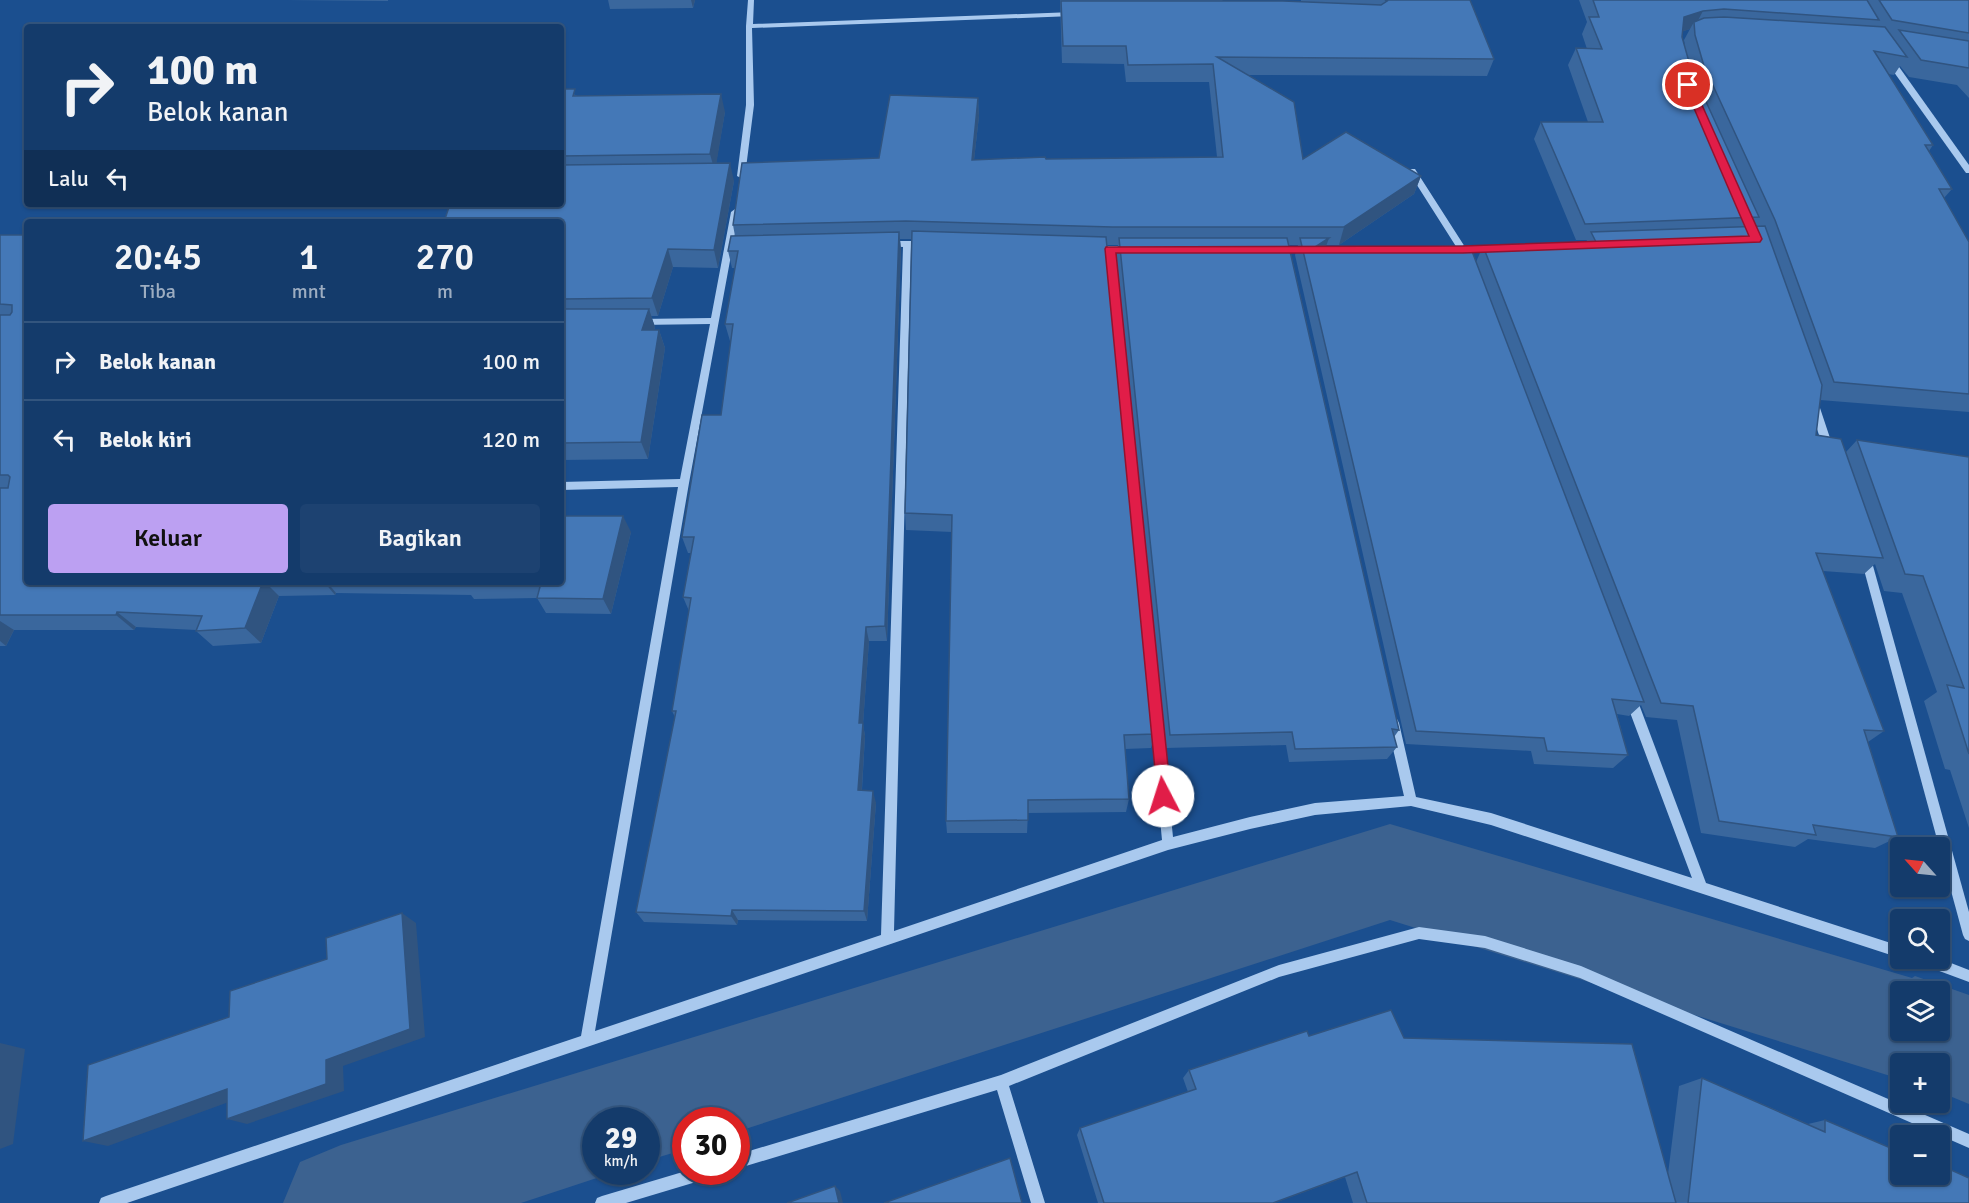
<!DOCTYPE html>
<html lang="id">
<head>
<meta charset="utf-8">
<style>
	body { margin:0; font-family:Signika,sans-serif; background:#1d4271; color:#f1f3f6; height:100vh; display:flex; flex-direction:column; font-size:22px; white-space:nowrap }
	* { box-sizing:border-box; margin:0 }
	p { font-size:20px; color:#9dadc1 }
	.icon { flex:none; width:33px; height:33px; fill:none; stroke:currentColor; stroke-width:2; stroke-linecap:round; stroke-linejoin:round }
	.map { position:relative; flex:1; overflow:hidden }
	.drawer { position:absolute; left:24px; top:219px; width:540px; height:366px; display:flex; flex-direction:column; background:#143b6b; border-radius:6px; box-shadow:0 2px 4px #0004,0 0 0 2px #33557e }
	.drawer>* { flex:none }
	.hud { position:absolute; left:24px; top:24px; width:540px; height:183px; border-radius:6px; box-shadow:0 2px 4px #0004,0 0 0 2px #33557e; background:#143b6b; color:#f1f3f6; overflow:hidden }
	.needle { width:39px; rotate:297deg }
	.buttons { position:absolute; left:1890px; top:837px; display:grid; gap:12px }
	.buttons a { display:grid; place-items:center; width:60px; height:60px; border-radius:6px; background:#143b6b; box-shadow:0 2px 4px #0004,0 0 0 2px #33557e; font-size:30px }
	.speed { position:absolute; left:582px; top:1107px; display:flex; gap:12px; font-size:30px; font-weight:700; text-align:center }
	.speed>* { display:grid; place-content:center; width:78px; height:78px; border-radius:50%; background:#143b6b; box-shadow:0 2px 4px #0004,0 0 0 2px #33557e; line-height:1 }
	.speed small { font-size:15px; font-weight:400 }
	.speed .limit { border:9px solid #d22; background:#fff; color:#111 }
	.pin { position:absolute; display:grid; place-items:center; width:51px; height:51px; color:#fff; margin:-26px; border:3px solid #fff; border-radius:50%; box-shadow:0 2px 6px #0007 }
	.me { position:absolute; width:66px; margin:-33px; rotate:355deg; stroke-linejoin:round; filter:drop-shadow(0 0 4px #0008) }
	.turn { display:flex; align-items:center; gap:21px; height:126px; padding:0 24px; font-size:27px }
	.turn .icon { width:78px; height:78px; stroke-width:2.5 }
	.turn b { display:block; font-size:42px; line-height:51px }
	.then { display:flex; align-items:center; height:57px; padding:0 24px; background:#0003; gap:12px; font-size:22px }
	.eta { display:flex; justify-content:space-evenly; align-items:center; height:102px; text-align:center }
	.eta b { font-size:36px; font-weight:600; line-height:42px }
	.primary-button { display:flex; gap:12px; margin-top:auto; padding:12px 24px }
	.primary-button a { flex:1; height:69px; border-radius:6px; background:#bca0f2; color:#111; font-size:24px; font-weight:600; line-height:69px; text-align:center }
	.primary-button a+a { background:#1d4271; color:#f1f3f6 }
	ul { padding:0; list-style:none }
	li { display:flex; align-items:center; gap:18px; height:78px; padding:0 24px; border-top:2px solid #33557e }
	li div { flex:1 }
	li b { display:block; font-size:22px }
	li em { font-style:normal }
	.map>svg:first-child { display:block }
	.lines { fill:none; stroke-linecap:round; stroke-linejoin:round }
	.river { fill:#3c6290; fill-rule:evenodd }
	.minor { fill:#a9c9ee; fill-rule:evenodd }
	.wall { fill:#3a679d; fill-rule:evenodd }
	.shaded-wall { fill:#305480 }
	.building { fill:#4478b7; stroke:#305480; stroke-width:1.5 }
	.route { fill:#e11d48; stroke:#92132f; stroke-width:1.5 }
</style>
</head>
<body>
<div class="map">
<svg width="1969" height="1203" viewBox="0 0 1969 1203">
	<rect width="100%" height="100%" fill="#1b4f8f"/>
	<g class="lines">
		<path class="river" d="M1390 824 1912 978 1915 976 1969 995V1104L1940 1092V1064H1900V1079L1390 920 736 1132V1120H686V1149L646 1161V1120H596V1172H615L521 1203H283L300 1162 341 1145ZM1900 992H1940V1030H1900Z"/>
		<g class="minor">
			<path d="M748 0H754L753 24 1073 12 1076 14 1073 16 752 28 754 105 745 176 741 178 737 176 746 105V26Z"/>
			<path d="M1886 57H1892L1969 165V173H1966L1886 61Z"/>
			<path d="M1409 169H1415L1465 247 1496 246 1499 247V251L1468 252V256L1465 257 1460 253 1455 252 1454 250 1457 248 1408 171Z"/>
			<path d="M735 209 739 212 689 483 595 1031 881 935 903 247 885 246V242L888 241H923L927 244 923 247H911L894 931 1162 840 1106 252H1095L1091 249 1095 246H1130L1133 247V251L1114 252 1173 837 1250 817 1315 803 1404 796 1387 723 1389 719 1393 718 1397 719 1399 723 1416 797 1491 813 1692 878 1625 699 1627 696 1631 694 1635 696 1637 699 1706 883 1900 946V958L1491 825 1411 806 1315 815 1250 829 1168 850 127 1203H99L101 1198 106 1196 581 1036 678 487 561 490V482L680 479 710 324 639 325 635 322 639 319 711 318 731 212Z"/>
			<path d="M1580 243 1583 244V248L1533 250 1529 247 1533 244Z"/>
			<path d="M1814 402 1819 405 1834 450 1832 453 1829 454 1824 450 1809 405Z"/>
			<path d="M1865 551 1869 552 1870 555 1969 912V941L1965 939 1963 935 1860 555 1861 552Z"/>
			<path d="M1419 927 1485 936 1581 966 1969 1134V1148L1580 978 1485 948 1419 939 1279 977 1009 1086 1045 1203H1031L997 1090 736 1169V1155L1001 1075 1279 965Z"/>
			<path d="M1913 958H1938L1969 970V982L1915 962Z"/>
			<path d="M686 1171 713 1172 711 1177 706 1179 626 1203H595L597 1198 602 1196Z"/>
		</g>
	</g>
	<g class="wall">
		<path d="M286 0H388V1Z"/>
		<path d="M608 0H695L693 8 610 9Z"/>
		<path d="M1060 0H1223L1222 1H1301V0H1470L1494 59 1487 76 1248 75 1303 159 1421 176 1414 194 1339 245H1326L1325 249 1476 262 1483 246 1566 247 1568 244H1585L1587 240H1576L1534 139 1541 122H1588L1568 65 1576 48 1587 49 1582 34 1587 22 1579 0H1969V98L1957 85 1909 77 1900 66 1894 75 1888 74 1933 145 1929 151 1952 189 1944 198 1969 242V412L1820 400 1816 435 1846 452 1857 440 1969 457V828L1950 770 1945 769 1924 701 1937 692 1902 593 1884 591 1875 564 1864 574 1823 571 1884 731 1868 742 1898 837 1875 848 1808 839 1795 847 1701 833 1677 720 1646 717 1641 705 1629 716 1617 714 1628 755 1613 768 1534 764 1531 751 1406 744 1295 255 1298 245H1289L1399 730 1394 737 1397 747 1387 759 1289 762 1286 745 1166 748 1116 255 1118 245H1107L1155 734 1151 748 1125 749 1129 799 1126 812 1028 813 1027 833H947L946 821 952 532 906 530 905 513 912 239H900L901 249 887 641H869L863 724 865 736 862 790 876 803 867 921 738 920 737 925 644 922 636 912 675 717 672 711 689 611 683 597 691 553H688L682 537 721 415 731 341H730L725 324 735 268H732L728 251 735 236 733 225 879 158 978 98 979 116 974 160 1217 157 1209 82H1126L1124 64 1062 63ZM1690 29 1684 40 1685 46 1682 37 1683 31Z"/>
		<path d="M561 89 578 96 725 112 716 163 734 181 718 268 673 267 658 316H651L655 327 654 330H659L665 348 648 459 561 460Z"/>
		<path d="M0 235H27V582H561L631 532 611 614 546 613 537 598 474 599 471 595 336 593 335 595 279 596 261 643 213 646 196 631V630L136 627 134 630H14L6 646H0Z"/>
		<path d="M1309 1036 1404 1038 1668 1174 1679 1086 1702 1078 1808 1124 1825 1120 1969 1203H1353L1345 1177 1274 1203H1098L1077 1135 1080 1128 1188 1092 1183 1078 1189 1070Z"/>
	</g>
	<g class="shaded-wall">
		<path d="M691 0H695L693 8Z"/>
		<path d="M1703 11 1695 26 1694 22 1690 29 1675 34 1684 17Z"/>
		<path d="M721 94 725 112 715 172 710 154Z"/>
		<path d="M978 98 979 116 972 178V160Z"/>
		<path d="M730 163 734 181 718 268 714 250Z"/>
		<path d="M1421 176 1414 194 1339 245 1344 227Z"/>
		<path d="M899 232 901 249 887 641 885 626Z"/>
		<path d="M1329 238 1323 255 1306 267 1312 249Z"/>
		<path d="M668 249 673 267 658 316 652 298Z"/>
		<path d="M649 309 655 327 648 348 642 330Z"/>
		<path d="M659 330 665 348 648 459 641 442Z"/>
		<path d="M623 516 631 532 611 614 603 599Z"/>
		<path d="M263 582H265L279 596 261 643 245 628Z"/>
		<path d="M324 582H327L336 593 335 595Z"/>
		<path d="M117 612 136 627 134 630 116 615Z"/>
		<path d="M0 621 14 630 6 646 0 641Z"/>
		<path d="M866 627 869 641 863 724 865 736 861 802 858 790 859 723Z"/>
		<path d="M873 791 876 803 867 921 864 911Z"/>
		<path d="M732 910 738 920 737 925 731 916Z"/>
		<path d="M402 913 416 923 425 1037 343 1066 344 1091 247 1124 227 1119 326 1060Z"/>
		<path d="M0 1043 25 1049 13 1144 0 1149Z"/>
		<path d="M227 1089 248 1095 108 1146 83 1141Z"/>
		<path d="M835 1186 840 1191 843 1203H839Z"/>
	</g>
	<g class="building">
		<path d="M1385 0H1470L1494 59 1217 57 1294 102 1303 159 1346 132 1421 176 1344 227H1112L906 221 733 225 742 163 879 158 890 95 978 98 972 160 1045 157 1046 159 1223 157 1213 64 1128 65 1126 46H1063L1061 1H1283L1381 5 1387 1Z"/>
		<path d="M1593 0H1867L1879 20 1724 9 1703 11 1684 17 1682 37 1691 69 1759 217 1585 224 1541 122H1603L1576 48 1602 49 1589 17H1599Z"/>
		<path d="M1879 0H1969V33L1892 20Z"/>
		<path d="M1724 17 1885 27 1907 57 1874 51 1933 145H1925L1952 189H1939L1969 242V394L1834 382 1775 220 1704 66 1695 35 1694 22 1704 18Z"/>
		<path d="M1899 30 1969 41V68L1921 60Z"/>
		<path d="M561 89H575L573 96 721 94 710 154 561 156Z"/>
		<path d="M730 163 714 250 668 249 652 298 561 299V222H444L450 204H561V165Z"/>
		<path d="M1765 226 1822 385 1816 435 1841 439 1883 558 1816 553 1884 731 1864 730 1898 837 1813 825 1816 835 1719 821 1693 706 1661 703 1483 246 1569 247 1568 244H1597L1591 232Z"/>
		<path d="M912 231 1106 237 1155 734 1124 735 1129 799 1028 800V820L946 821 952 515 905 513Z"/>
		<path d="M899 232 885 626 866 627 859 723H863L858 790 873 791 864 911 732 910 731 916 636 912 676 711H672L691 598 683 597 694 537H682L702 415H721L733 324H725L738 251H728L731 236Z"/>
		<path d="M0 235H27V582H263L245 628 196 631 202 616 117 612 116 615H0V488H8L10 477 8 475H0V315H10L12 312V305L0 304Z"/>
		<path d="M1119 238H1287L1399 730 1392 729 1397 747 1295 749 1292 732 1170 735Z"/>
		<path d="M1300 238H1329L1312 249 1470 246 1644 702 1612 699 1628 755 1547 751 1544 738 1416 731Z"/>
		<path d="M561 309H649L642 330H659L641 442 561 443Z"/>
		<path d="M1857 440 1969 457V754L1947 685 1964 688 1923 576 1905 574Z"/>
		<path d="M561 516H623L603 599 537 598 541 583 463 584 464 582H561Z"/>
		<path d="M402 913 410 1029 326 1060V1084L227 1119V1089L83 1141 88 1065 229 1017 230 991 327 959 326 938Z"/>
		<path d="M1391 1010 1404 1038 1632 1044 1676 1203H1367L1357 1172 1273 1203H1104L1080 1128 1196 1089 1189 1070 1307 1031 1309 1036Z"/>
		<path d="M1702 1078 1825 1132V1120L1900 1152V1174H1940V1165L1969 1178V1203H1688Z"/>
		<path d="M1010 1158 1022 1203H884Z"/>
		<path d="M835 1186 839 1203H787Z"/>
	</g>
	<path class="route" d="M1688 82 1693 85 1762 239 1760 242 1463 253H1116L1171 796 1169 801 1163 803 1158 801 1105 249 1106 247 1463 246 1749 236 1684 85Z"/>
</svg>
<div class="buttons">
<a><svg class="needle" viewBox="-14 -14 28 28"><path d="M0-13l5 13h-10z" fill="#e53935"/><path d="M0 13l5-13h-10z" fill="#9dadc1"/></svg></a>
<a><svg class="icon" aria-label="search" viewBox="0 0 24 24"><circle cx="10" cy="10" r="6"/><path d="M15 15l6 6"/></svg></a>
<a><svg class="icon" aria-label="layers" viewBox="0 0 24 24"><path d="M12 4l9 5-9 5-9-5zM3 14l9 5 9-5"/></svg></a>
<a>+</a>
<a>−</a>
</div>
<div class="speed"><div>29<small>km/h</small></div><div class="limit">30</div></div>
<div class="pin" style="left:1688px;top:85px;background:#d93025"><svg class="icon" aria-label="arrive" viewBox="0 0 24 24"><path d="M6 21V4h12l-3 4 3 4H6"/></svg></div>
<svg class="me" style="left:1163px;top:796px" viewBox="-20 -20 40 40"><circle r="19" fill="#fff"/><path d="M0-13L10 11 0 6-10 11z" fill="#e11d48"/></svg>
<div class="hud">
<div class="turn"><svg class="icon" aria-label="right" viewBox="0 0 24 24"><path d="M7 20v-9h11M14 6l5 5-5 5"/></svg><div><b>100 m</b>Belok kanan</div></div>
<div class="then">Lalu<svg class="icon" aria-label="left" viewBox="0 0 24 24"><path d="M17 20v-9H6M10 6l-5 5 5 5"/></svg></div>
</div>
<section class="drawer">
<div class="eta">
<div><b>20:45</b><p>Tiba</p></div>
<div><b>1</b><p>mnt</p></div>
<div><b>270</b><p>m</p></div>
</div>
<ul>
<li><svg class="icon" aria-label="right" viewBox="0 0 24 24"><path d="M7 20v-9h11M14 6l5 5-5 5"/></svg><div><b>Belok kanan</b></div><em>100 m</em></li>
<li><svg class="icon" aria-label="left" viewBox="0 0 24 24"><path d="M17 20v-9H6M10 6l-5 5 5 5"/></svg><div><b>Belok kiri</b></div><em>120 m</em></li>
</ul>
<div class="primary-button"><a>Keluar</a><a>Bagikan</a></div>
</section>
</div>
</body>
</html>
